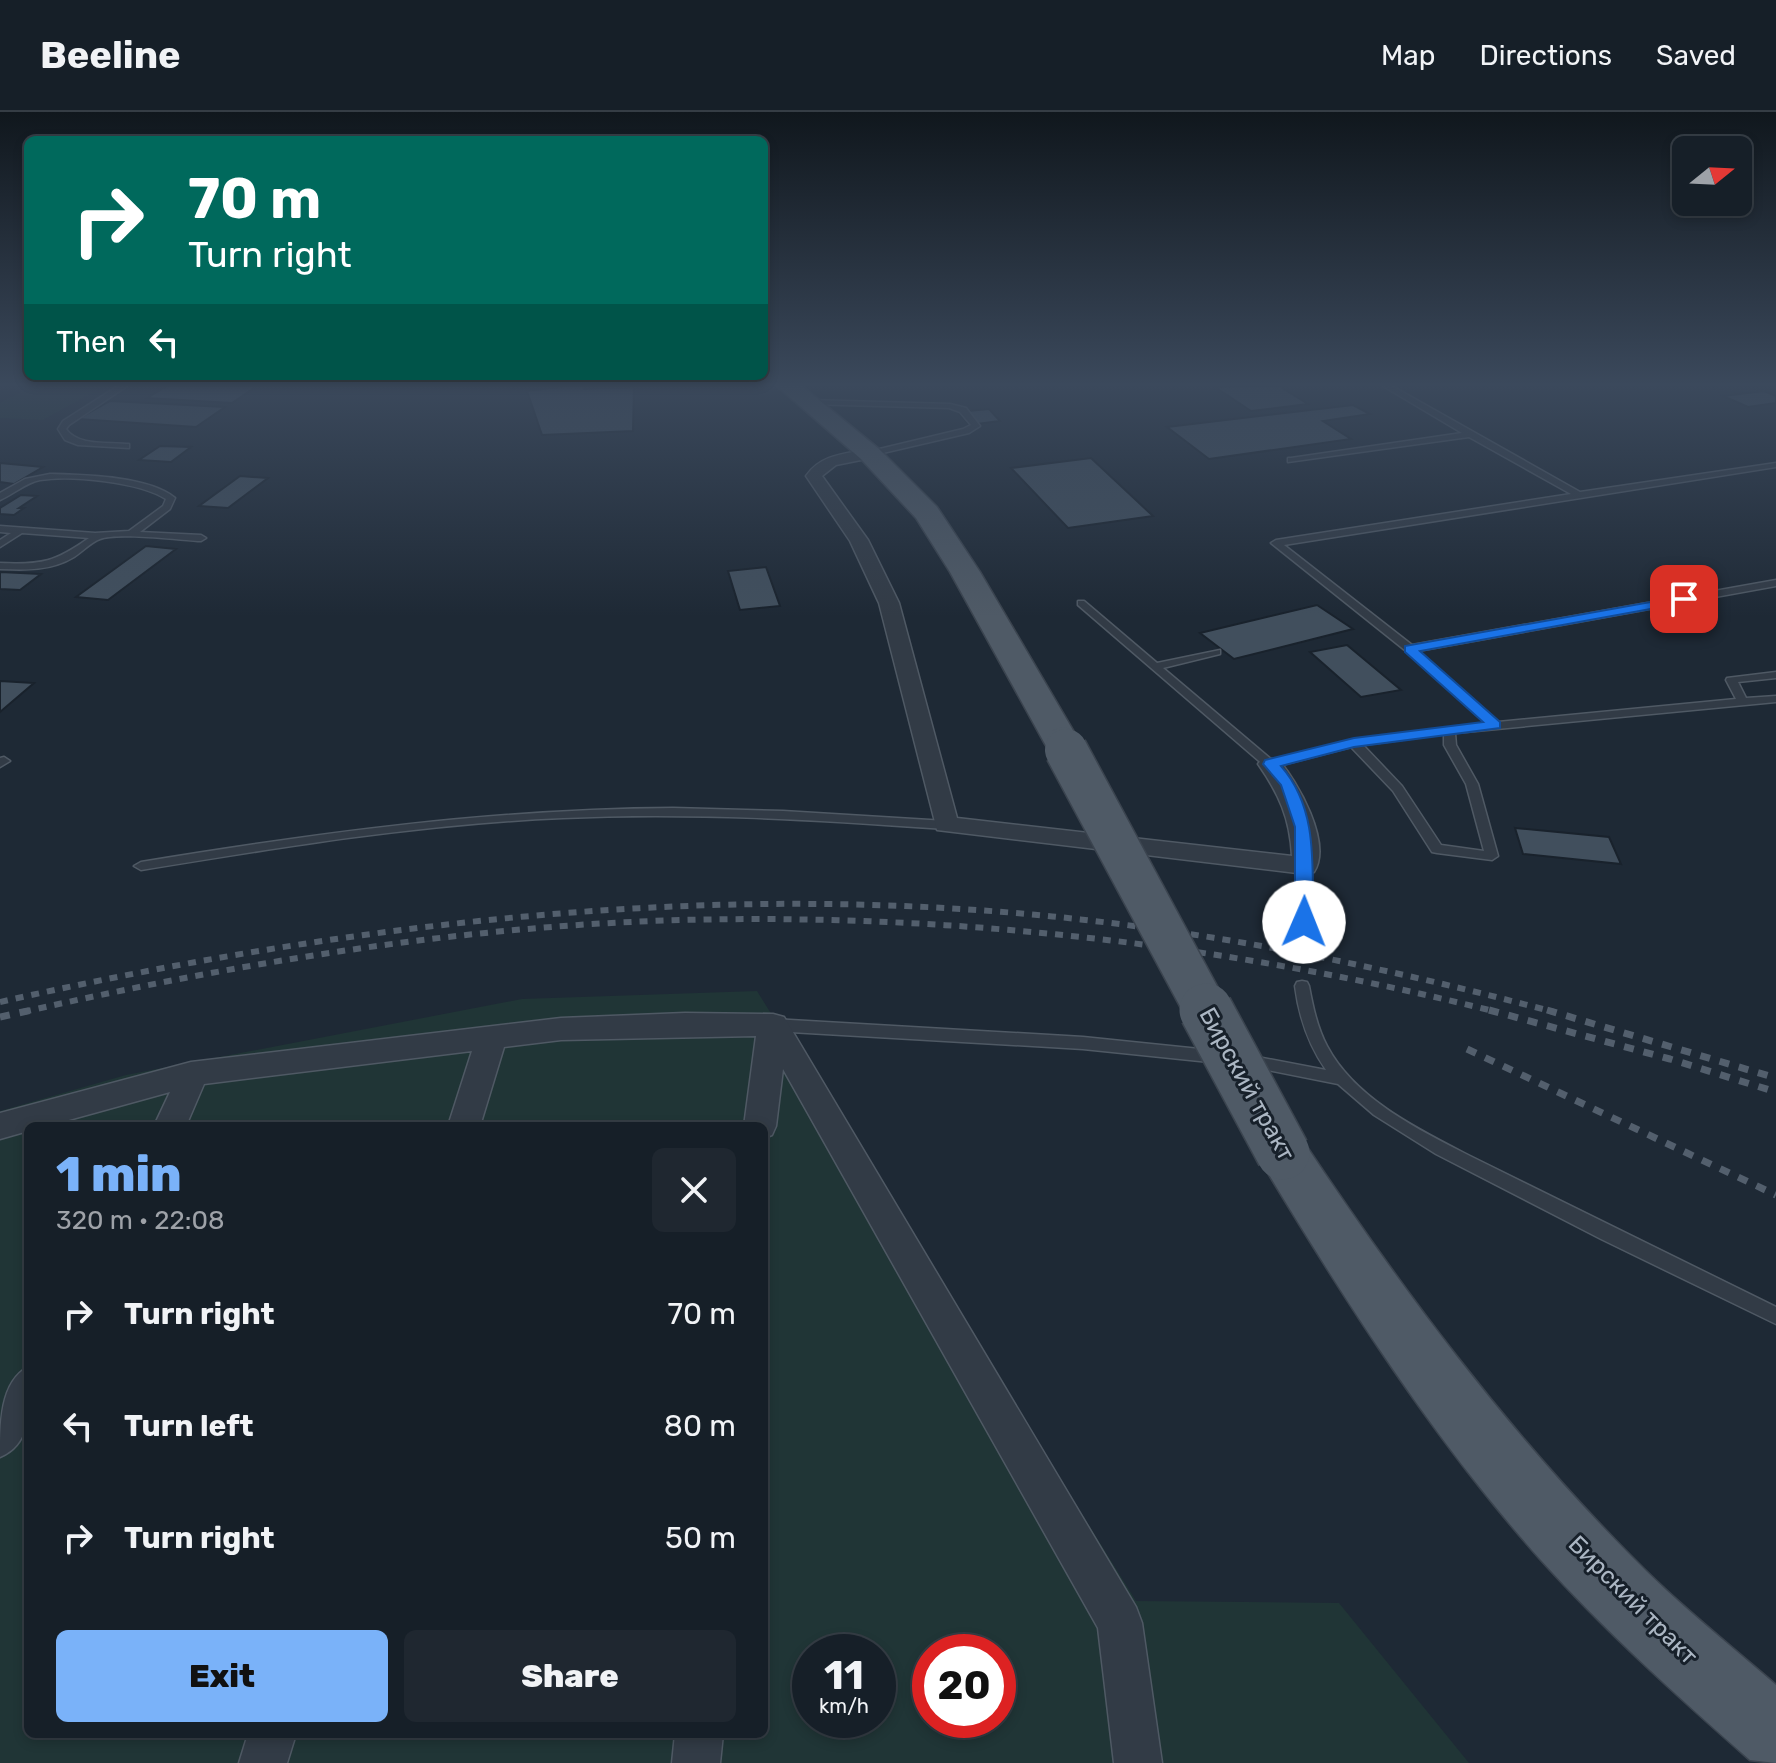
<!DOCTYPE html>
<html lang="en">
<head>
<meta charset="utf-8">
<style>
	body { margin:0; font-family:Rubik,sans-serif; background:#1f2730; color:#f1f3f6; height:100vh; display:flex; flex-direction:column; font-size:30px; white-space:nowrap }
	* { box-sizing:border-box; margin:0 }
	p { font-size:26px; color:#9ea2a8 }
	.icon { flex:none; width:44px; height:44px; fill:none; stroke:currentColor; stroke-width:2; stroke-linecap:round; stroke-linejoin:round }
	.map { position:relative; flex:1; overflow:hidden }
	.panel { position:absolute; left:24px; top:1010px; width:744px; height:616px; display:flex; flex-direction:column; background:#161f28; border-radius:12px; box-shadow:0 4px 12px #0003,0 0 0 2px #353d45 }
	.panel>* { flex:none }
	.banner { position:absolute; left:24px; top:24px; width:744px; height:244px; border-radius:12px; box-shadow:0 4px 12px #0003,0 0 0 2px #353d45; background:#00695c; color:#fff; overflow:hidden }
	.needle { width:52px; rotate:72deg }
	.tools { position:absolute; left:1672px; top:24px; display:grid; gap:16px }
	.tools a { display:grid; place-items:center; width:80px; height:80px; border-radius:12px; background:#161f28; box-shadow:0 4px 12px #0003,0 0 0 2px #353d45; font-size:40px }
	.speed { position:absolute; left:792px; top:1522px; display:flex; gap:16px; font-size:40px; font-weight:700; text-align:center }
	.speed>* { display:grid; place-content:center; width:104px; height:104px; border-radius:50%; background:#161f28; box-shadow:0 4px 12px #0003,0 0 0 2px #353d45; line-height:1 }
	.speed small { font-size:20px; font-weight:400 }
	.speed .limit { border:12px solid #d22; background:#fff; color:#111 }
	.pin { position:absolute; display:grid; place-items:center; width:68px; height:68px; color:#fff; margin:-34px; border-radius:16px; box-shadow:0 4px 12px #0006 }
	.me { position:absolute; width:88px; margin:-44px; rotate:1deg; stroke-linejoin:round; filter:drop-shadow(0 0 6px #0008) }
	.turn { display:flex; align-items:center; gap:28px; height:168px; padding:0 32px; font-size:36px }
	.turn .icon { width:104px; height:104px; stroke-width:2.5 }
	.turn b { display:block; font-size:56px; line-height:68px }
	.then { display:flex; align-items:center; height:76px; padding:0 32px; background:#0003; gap:16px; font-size:30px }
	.round { display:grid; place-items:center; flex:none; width:84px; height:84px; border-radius:12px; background:#1f2730 }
	.overview { display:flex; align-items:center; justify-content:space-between; height:136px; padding:0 32px }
	h1 { font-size:48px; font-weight:800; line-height:60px; color:#7ab2f9 }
	.cta { display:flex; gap:16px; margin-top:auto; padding:16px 32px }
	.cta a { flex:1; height:92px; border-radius:12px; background:#7ab2f9; color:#111; font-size:32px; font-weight:800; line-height:92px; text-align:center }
	.cta a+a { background:#1f2730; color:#f1f3f6 }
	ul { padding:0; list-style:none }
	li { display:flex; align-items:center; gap:24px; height:112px; padding:0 32px }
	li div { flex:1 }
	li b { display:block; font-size:30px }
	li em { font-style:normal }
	header { display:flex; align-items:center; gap:48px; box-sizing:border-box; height:112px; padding:0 40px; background:#161f28; border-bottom:2px solid #353d45 }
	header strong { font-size:38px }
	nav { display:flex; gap:44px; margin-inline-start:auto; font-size:28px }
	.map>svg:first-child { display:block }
	.green { fill:#203536; fill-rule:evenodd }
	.building { fill:#414f5d; stroke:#19222c; stroke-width:2 }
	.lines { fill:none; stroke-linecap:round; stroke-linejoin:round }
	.lane-casing { stroke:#4f5964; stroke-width:3 }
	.street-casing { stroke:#4f5964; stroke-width:3 }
	.primary-casing { stroke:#3b444f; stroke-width:3 }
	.lane { fill:#323b46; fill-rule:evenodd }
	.street { fill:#323b46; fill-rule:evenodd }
	.primary { fill:#4f5a66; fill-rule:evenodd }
	.rail-far1 { stroke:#535f6d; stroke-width:6; stroke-dasharray:8 8; stroke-linecap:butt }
	.rail { stroke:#535f6d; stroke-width:7; stroke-dasharray:10 10; stroke-linecap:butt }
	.primary-bridge-far2-casing { stroke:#3b444f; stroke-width:35; stroke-linecap:butt }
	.primary-bridge-far1-casing { stroke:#3b444f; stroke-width:45; stroke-linecap:butt }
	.primary-bridge-casing { stroke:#3b444f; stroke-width:56; stroke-linecap:butt }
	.primary-bridge-far2 { stroke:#4f5a66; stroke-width:33 }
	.primary-bridge-far1 { stroke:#4f5a66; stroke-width:42 }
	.primary-bridge { stroke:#4f5a66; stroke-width:53 }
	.route { fill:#1a73e8; stroke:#114b97; stroke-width:2 }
	.labels { text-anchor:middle; stroke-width:6; stroke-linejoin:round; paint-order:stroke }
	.street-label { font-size:24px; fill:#abb6c3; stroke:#17202a }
</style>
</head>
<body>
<header>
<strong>Beeline</strong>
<nav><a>Map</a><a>Directions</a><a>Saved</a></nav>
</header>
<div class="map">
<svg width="1776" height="1651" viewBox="0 0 1776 1651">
	<rect width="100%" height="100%" fill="#1e2935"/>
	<g class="green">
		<path d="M32 274H104L43 308 0 306V291Z"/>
		<path d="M757 879 1136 1489 1339 1491 1469 1651H0V999L126 963 522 887ZM28 1014H764V1622H28ZM810 1540H878V1608H810ZM930 1540H998V1608H930Z"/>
	</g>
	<g class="building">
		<path d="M167 274H257L232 291 147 286Z"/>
		<path d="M568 274H583L584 277 634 275 633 319 542 323 527 279Z"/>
		<path d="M1279 274 1308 292 1251 299 1215 275Z"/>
		<path d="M1764 279 1776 284V291L1748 295 1723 284Z"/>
		<path d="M110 289 225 295 196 315 78 307Z"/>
		<path d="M1353 293 1370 302 1323 309 1351 327 1209 347 1167 315Z"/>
		<path d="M989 297 1000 309 969 313 958 300Z"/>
		<path d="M160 334 191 335 171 350 139 348Z"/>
		<path d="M1091 346 1153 404 1068 416 1011 356Z"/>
		<path d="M0 351 43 355 14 372 0 370Z"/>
		<path d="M240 364 268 366 228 396 199 394Z"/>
		<path d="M21 383 37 384 19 396H24L14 403 0 402V396Z"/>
		<path d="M146 434 176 437 108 488 76 485Z"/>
		<path d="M766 455 780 494 740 498 728 459Z"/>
		<path d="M0 460 41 462 20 478 0 477Z"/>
		<path d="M1317 493 1353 517 1234 547 1200 521Z"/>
		<path d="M1347 533 1401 578 1361 585 1310 540Z"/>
		<path d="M0 569 34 571 0 600Z"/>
		<path d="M1515 716 1609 725 1621 752 1523 742Z"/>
	</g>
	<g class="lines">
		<defs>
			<g id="lane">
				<path d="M118 274H127L69 313 66 317C78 334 107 330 126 332H129V336L78 333 65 328 58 317 63 309Z"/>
				<path d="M1383 274H1392L1580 380 1776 351V355L1284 433 1412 533 1776 468V474L1418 539 1498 610 1736 587 1726 568 1727 566 1776 560V566L1738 570 1746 586 1776 584V590L1455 621 1456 633 1478 672 1498 744 1492 748 1437 741 1432 740 1393 679 1351 635 1270 656 1266 655 1078 493V489H1084L1157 551 1220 538V542L1163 556 1272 648 1354 628 1486 611 1406 539 1271 431 1276 428 1571 382 1469 325 1288 350V346H1291L1462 321ZM1444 622V633L1466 672 1484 739 1441 733 1402 674 1363 633Z"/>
				<path d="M810 288 950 292 966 296 980 314 969 321 870 344H867V340L963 317 971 313 960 300 949 296 807 292 806 290Z"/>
				<path d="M50 362C84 363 149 364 175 386L170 397 140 420 201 423 206 426 201 429C180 428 117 420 100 427 91 430 82 440 74 445 51 459 26 458 0 457V451C42 453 55 450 89 426L22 421 0 435V428L11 421 0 420V414L95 421 129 419 163 394 166 387C140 370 71 363 40 368 25 371 14 382 0 388V381L25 367Z"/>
				<path d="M4 645 10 649 0 655V646Z"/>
				<path d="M673 696 783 699 946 709 952 713 946 717C819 708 691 700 563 706 421 712 281 735 141 758L134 754 141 750C318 721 494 697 673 696Z"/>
				<path d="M1305 750 1312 754 1311 810 1304 815 1297 810 1298 754Z"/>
				<path d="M1302 869 1307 870 1309 874C1313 895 1317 915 1327 934 1355 987 1419 1018 1470 1044L1776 1195V1212L1601 1127 1436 1042 1374 1003 1338 972 1242 953 1239 949 1242 945 1247 943 1326 958C1308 932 1299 905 1295 874L1297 870Z"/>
				<path d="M773 907 1083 925 1219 939 1224 941 1227 945 1224 949 1219 951 1083 937 773 919 768 917 765 913 768 909Z"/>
			</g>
			<g id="street">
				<path d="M870 337 878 342 876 345 836 353 822 364 868 428 899 491 957 706 1292 744C1290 706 1279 682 1258 652L1262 647H1278C1297 669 1333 731 1314 760L1305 762 937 718 879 491 850 429 806 364C821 342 845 342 870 337Z"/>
				<path d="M685 901 773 902 784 905 1136 1495 1142 1511 1162 1651H1114L1098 1516 783 957 776 1014 772 1023 764 1026V1014H744L756 924 561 928 504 935 480 1014H448L472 939 204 972 186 1014H154L170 980 47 1014H28V1019L0 1027V1001L191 950 561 906Z"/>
				<path d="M28 1255C28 1288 36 1330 0 1345 0 1312 0 1270 28 1255Z"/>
				<path d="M248 1622H296L287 1651H239Z"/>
				<path d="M675 1622H723L720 1651H672Z"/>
			</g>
			<g id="primary">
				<path d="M777 274H802L879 337 937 395 980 460 1081 632 1076 640 1063 643 1050 640 1045 632 950 460 916 406 861 347Z"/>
				<path d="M1283 1020 1301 1026C1400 1175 1505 1317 1631 1444 1676 1490 1727 1531 1776 1573V1651L1750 1648C1677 1584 1605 1519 1540 1447 1434 1328 1347 1192 1265 1056L1257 1041 1265 1026Z"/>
			</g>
		</defs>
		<use href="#lane" class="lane-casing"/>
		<use href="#street" class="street-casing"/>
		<use href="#primary" class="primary-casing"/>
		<use href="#lane" class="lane"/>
		<use href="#street" class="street"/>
		<use href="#primary" class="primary"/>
		<g class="rail-far1">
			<path d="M0 890C337 814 681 771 1027 802 1205 818 1381 854 1554 900"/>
			<path d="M23 900C239 851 459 814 682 808 956 801 1230 833 1497 900"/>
		</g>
		<g class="rail">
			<path d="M1489 898 1670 947 1776 980"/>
			<path d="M1547 898 1776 966"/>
			<path d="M0 905 32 898"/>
			<path d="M1467 937 1776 1083"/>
		</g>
		<defs>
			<path id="primary-bridge-far2" d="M1063 632 1067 640"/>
			<path id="primary-bridge-far1" d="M1066 638 1207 900"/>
			<path id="primary-bridge" d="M1206 898 1283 1041"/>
		</defs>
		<use href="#primary-bridge-far2" class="primary-bridge-far2-casing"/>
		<use href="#primary-bridge-far1" class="primary-bridge-far1-casing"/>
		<use href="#primary-bridge" class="primary-bridge-casing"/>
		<use href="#primary-bridge-far2" class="primary-bridge-far2"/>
		<use href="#primary-bridge-far1" class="primary-bridge-far1"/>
		<use href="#primary-bridge" class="primary-bridge"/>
	</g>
	<linearGradient id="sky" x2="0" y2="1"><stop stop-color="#10171d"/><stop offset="0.54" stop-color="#3b495c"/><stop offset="1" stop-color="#3b495c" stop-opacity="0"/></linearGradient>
	<rect width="1776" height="505" fill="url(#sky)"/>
	<path class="route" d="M1684 484 1691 487 1689 490 1420 539 1500 610V616L1354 635 1281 654C1319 697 1312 756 1313 810L1310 814H1297L1295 810V715L1281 673 1263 652 1265 648 1354 626 1483 610 1405 540V534Z"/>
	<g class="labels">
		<g class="street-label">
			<text transform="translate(1247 972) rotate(61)" y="8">Бирский тракт</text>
			<text transform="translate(1633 1488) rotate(45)" y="8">Бирский тракт</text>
		</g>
	</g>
</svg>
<div class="tools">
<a><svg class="needle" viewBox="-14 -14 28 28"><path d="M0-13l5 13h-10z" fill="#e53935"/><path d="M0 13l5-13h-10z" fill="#9ea2a8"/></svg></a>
</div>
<div class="speed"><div>11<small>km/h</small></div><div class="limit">20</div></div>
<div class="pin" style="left:1684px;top:487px;background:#d93025"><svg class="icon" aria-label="arrive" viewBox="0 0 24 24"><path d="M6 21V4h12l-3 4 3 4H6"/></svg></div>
<svg class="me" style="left:1304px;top:810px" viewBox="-20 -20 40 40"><circle r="19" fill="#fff"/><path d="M0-13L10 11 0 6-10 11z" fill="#1a73e8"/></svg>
<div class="banner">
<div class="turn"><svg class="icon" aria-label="right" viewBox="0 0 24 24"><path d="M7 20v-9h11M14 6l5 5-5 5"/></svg><div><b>70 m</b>Turn right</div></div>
<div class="then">Then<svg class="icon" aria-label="left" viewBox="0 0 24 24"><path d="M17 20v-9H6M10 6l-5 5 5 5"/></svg></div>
</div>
<section class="panel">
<div class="overview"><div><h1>1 min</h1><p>320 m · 22:08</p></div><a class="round"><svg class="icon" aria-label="close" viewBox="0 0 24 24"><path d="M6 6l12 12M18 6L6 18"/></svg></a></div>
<ul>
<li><svg class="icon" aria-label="right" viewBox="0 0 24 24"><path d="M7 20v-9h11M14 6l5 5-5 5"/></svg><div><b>Turn right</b></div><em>70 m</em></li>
<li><svg class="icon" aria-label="left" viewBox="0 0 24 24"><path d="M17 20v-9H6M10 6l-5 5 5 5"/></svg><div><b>Turn left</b></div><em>80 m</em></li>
<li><svg class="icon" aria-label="right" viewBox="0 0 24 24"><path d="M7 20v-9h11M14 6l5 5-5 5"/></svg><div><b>Turn right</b></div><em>50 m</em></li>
</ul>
<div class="cta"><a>Exit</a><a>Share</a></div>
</section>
</div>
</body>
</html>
